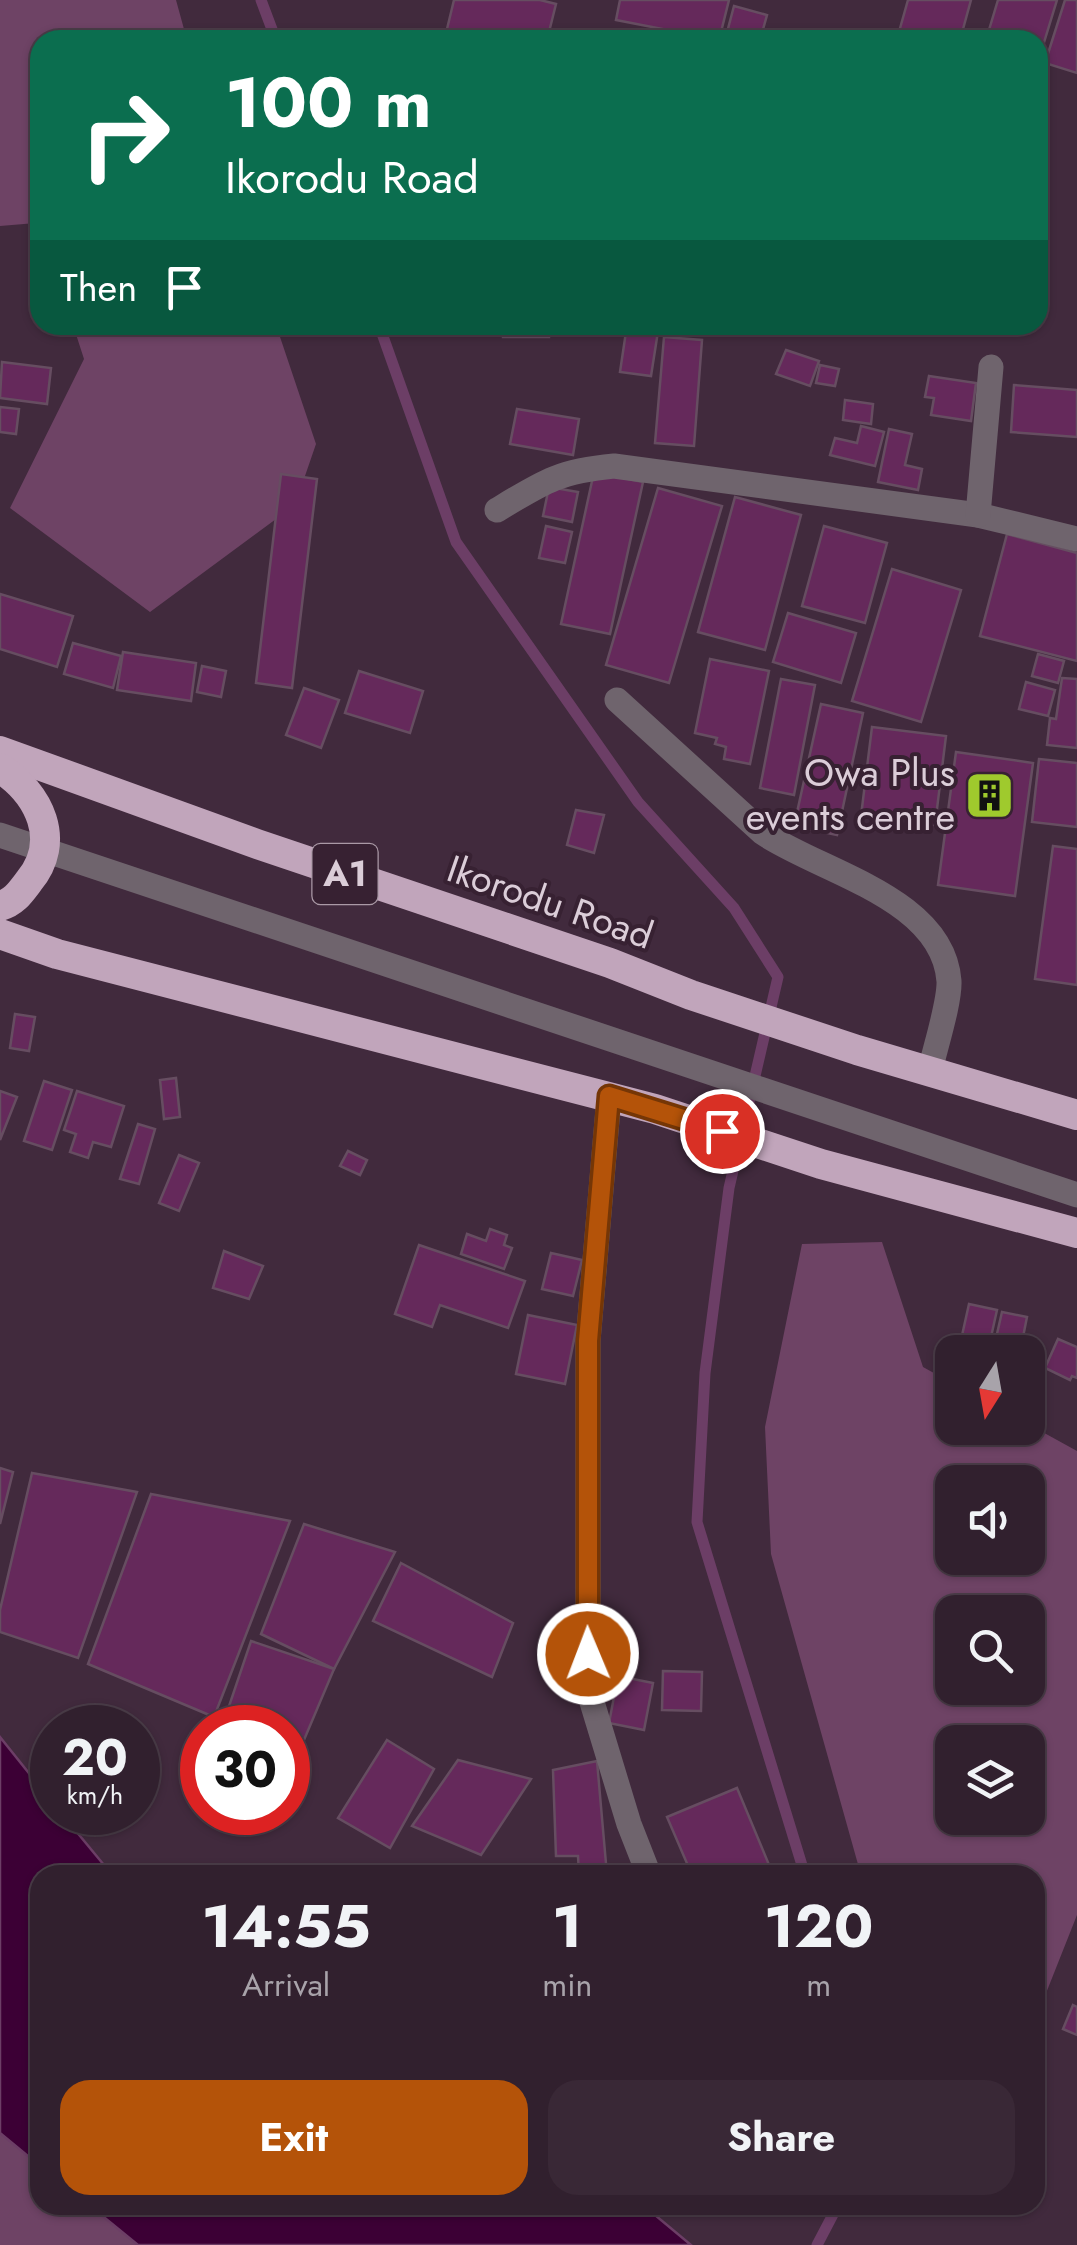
<!DOCTYPE html>
<html lang="en">
<head>
<meta charset="utf-8">
<style>
	body { margin:0; font-family:Jost,sans-serif; background:#392836; color:#f1f3f6; height:100vh; display:flex; flex-direction:column; font-size:38px; white-space:nowrap }
	* { box-sizing:border-box; margin:0 }
	p { font-size:32px; color:#a8a3aa }
	.icon { flex:none; width:55px; height:55px; fill:none; stroke:currentColor; stroke-width:2; stroke-linecap:round; stroke-linejoin:round }
	.map { position:relative; flex:1; overflow:hidden }
	.sheet { position:absolute; left:30px; top:1865px; width:1015px; height:350px; display:flex; flex-direction:column; background:#31202e; border-radius:30px; box-shadow:0 2px 8px #0004,0 0 0 2px #4c3e4a }
	.sheet>* { flex:none }
	.top-card { position:absolute; left:30px; top:30px; width:1018px; height:305px; border-radius:30px; box-shadow:0 2px 8px #0004,0 0 0 2px #4c3e4a; background:#0b6e4f; color:#fff; overflow:hidden }
	.needle { width:65px; rotate:191deg }
	.tools { position:absolute; left:935px; top:1335px; display:grid; gap:20px }
	.tools a { display:grid; place-items:center; width:110px; height:110px; border-radius:20px; background:#31202e; box-shadow:0 2px 8px #0004,0 0 0 2px #4c3e4a; font-size:50px }
	.speed { position:absolute; left:30px; top:1705px; display:flex; gap:20px; font-size:50px; font-weight:700; text-align:center }
	.speed>* { display:grid; place-content:center; width:130px; height:130px; border-radius:50%; background:#31202e; box-shadow:0 2px 8px #0004,0 0 0 2px #4c3e4a; line-height:1 }
	.speed small { font-size:25px; font-weight:400 }
	.speed .limit { border:15px solid #d22; background:#fff; color:#111 }
	.pin { position:absolute; display:grid; place-items:center; width:85px; height:85px; color:#fff; margin:-42px; border:5px solid #fff; border-radius:50%; box-shadow:0 2px 10px #0007 }
	.me { position:absolute; width:110px; margin:-55px; rotate:359deg; stroke-linejoin:round; filter:drop-shadow(0 0 8px #0008) }
	.turn { display:flex; align-items:center; gap:35px; height:210px; padding:0 30px; font-size:45px }
	.turn .icon { width:130px; height:130px; stroke-width:2.5 }
	.turn b { display:block; font-size:70px; line-height:85px }
	.then { display:flex; align-items:center; height:95px; padding:0 30px; background:#0003; gap:20px; font-size:38px }
	.eta { display:flex; justify-content:space-evenly; align-items:center; height:170px; text-align:center }
	.eta b { font-size:60px; font-weight:700; line-height:70px }
	.action { display:flex; gap:20px; margin-top:auto; padding:20px 30px }
	.action a { flex:1; height:115px; border-radius:30px; background:#b45309; color:#fff; font-size:40px; font-weight:700; line-height:115px; text-align:center }
	.action a+a { background:#392836; color:#f1f3f6 }
	.map>svg:first-child { display:block }
	.green { fill:#6e4365; fill-rule:evenodd }
	.water { fill:#3c0035; stroke:#6c3e66; stroke-width:2.5 }
	.lines { fill:none; stroke-linecap:round; stroke-linejoin:round }
	.stream { stroke:#6c3e66; stroke-width:11 }
	.building { fill:#65295b; stroke:#664d61; stroke-width:2.5 }
	.minor { stroke:#6f646d; stroke-width:25 }
	.highway { stroke:#c1a5bb; stroke-width:30 }
	.route-casing { stroke:#753606; stroke-width:25 }
	.route { stroke:#b45309; stroke-width:18 }
	.labels { text-anchor:middle; stroke-width:8; stroke-linejoin:round; paint-order:stroke }
	.shield { fill:#372132; stroke:#aa99a6; stroke-width:2.5 }
	.shield-label { font-size:35px; font-weight:bold; fill:#dbcdd8 }
	.poi-label { font-size:38px; fill:#dbcdd8; stroke:#372132; text-anchor:end }
	.street-label { font-size:38px; fill:#dbcdd8; stroke:#372132 }
</style>
</head>
<body>
<div class="map">
<svg width="1077" height="2245" viewBox="0 0 1077 2245">
	<rect width="100%" height="100%" fill="#412a3d"/>
	<g class="green">
		<path d="M0 0H176L187 40H40V233L36 223 0 226Z"/>
		<path d="M73 325H276L316 444 295 505 150 612 10 508 84 359Z"/>
		<path d="M882 1242 923 1367 952 1383V1428H1028V1424L1077 1451V1915L1035 2021V1875H861L771 1554 765 1427 802 1244ZM952 1482H1028V1558H952ZM952 1612H1028V1688H952ZM952 1742H1028V1818H952Z"/>
		<path d="M0 2133 40 2166V2205H89L138 2245H0Z"/>
	</g>
	<g class="water">
		<path d="M0 1737 52 1802V1812L61 1813 104 1865 128 1875H40V2166L0 2133Z"/>
		<path d="M89 2205H643L691 2245H138Z"/>
	</g>
	<g class="lines">
		<g class="stream">
			<path d="M261 0 276 40"/>
			<path d="M379 325 456 542 638 802 734 908 778 977 729 1188 705 1373 697 1522 805 1875"/>
			<path d="M817 2245 838 2205"/>
		</g>
	</g>
	<g class="building">
		<path d="M454 0H540L556 4 547 40H491L447 29Z"/>
		<path d="M620 0H729L719 40 616 20Z"/>
		<path d="M908 0H971L960 40 897 39Z"/>
		<path d="M998 0H1057L1038 62V40H986Z"/>
		<path d="M1065 0H1077V73L1045 63Z"/>
		<path d="M734 6 767 15 760 40H725Z"/>
		<rect x="503" y="325" width="46" height="12"/>
		<path d="M627 325H659L651 376 620 372Z"/>
		<path d="M664 337 702 340 694 446 655 443Z"/>
		<path d="M786 350 819 361 810 386 776 374Z"/>
		<path d="M2 362 51 368 47 404 0 398Z"/>
		<path d="M820 365 839 369 835 386 816 383Z"/>
		<path d="M929 376 976 383 971 421 931 415 934 398 925 397Z"/>
		<path d="M1014 385 1077 390V437L1011 432Z"/>
		<path d="M845 400 873 404 871 424 843 420Z"/>
		<path d="M0 407 19 409 16 434 0 432Z"/>
		<path d="M517 409 579 419 573 455 510 444Z"/>
		<path d="M861 426 884 432 875 466 830 455 835 438 857 443Z"/>
		<path d="M889 429 912 434 905 465 922 469 918 490 878 482Z"/>
		<path d="M594 472 643 482 610 634 561 624Z"/>
		<path d="M281 474 317 479 292 688 256 683Z"/>
		<path d="M549 487 578 492 572 522 543 516Z"/>
		<path d="M658 488 722 506 669 683 606 665Z"/>
		<path d="M735 497 801 515 765 650 698 632Z"/>
		<path d="M546 526 572 532 565 563 539 558Z"/>
		<path d="M824 526 887 543 865 623 802 606Z"/>
		<path d="M1007 534 1077 553V661L980 636Z"/>
		<path d="M892 569 961 590 921 722 852 701Z"/>
		<path d="M0 594 73 616 57 667 0 649Z"/>
		<path d="M788 613 856 633 841 683 773 662Z"/>
		<path d="M73 643 121 656 113 688 64 674Z"/>
		<path d="M123 652 196 663 191 701 117 690Z"/>
		<path d="M1038 654 1064 661 1058 683 1032 676Z"/>
		<path d="M710 659 769 671 750 764 724 759 726 747 715 744 717 738 695 733Z"/>
		<path d="M202 666 226 671 221 697 197 692Z"/>
		<path d="M359 671 423 691 410 733 345 713Z"/>
		<path d="M1062 678 1077 679V748L1047 745 1050 718 1056 719Z"/>
		<path d="M781 679 815 685 794 795 760 788Z"/>
		<path d="M1026 682 1055 690 1048 716 1019 709Z"/>
		<path d="M304 688 339 700 321 748 286 735Z"/>
		<path d="M821 704 863 713 837 835 794 826Z"/>
		<path d="M872 727 946 736 935 825 861 816Z"/>
		<path d="M956 752 1033 763 1015 896 938 885Z"/>
		<path d="M1039 759 1077 763V827L1032 822Z"/>
		<path d="M576 810 604 815 594 853 567 845Z"/>
		<path d="M1053 846 1077 849V985L1035 979Z"/>
		<path d="M15 1014 35 1017 29 1051 10 1048Z"/>
		<path d="M176 1078 180 1117 164 1119 160 1080Z"/>
		<path d="M44 1081 72 1090 52 1150 24 1141Z"/>
		<path d="M0 1091 17 1097 0 1140Z"/>
		<path d="M77 1091 124 1106 111 1147 93 1142 88 1158 70 1152 76 1134 64 1130Z"/>
		<path d="M138 1124 155 1129 139 1184 120 1179Z"/>
		<path d="M348 1151 367 1160 360 1175 340 1166Z"/>
		<path d="M179 1155 199 1163 179 1211 159 1203Z"/>
		<path d="M490 1229 507 1235 504 1245 512 1248 504 1269 461 1254 467 1234 486 1241Z"/>
		<path d="M419 1245 525 1281 508 1328 440 1305 432 1327 395 1314Z"/>
		<path d="M224 1251 263 1266 249 1299 213 1288Z"/>
		<path d="M551 1253 582 1260 573 1296 542 1289Z"/>
		<path d="M969 1304 997 1310 989 1346 961 1340Z"/>
		<path d="M1002 1312 1027 1317 1020 1352 994 1347Z"/>
		<path d="M528 1315 577 1325 565 1384 516 1374Z"/>
		<path d="M1058 1339 1077 1347V1378L1072 1376 1070 1380 1045 1368Z"/>
		<path d="M0 1468 13 1472 0 1524Z"/>
		<path d="M32 1473 137 1492 78 1658 0 1632V1610Z"/>
		<path d="M151 1494 290 1521 214 1717 88 1664Z"/>
		<path d="M304 1524 395 1552 334 1669 261 1634Z"/>
		<path d="M401 1563 513 1623 492 1677 373 1621Z"/>
		<path d="M251 1641 334 1669 301 1747 288 1743V1728H242L224 1721Z"/>
		<path d="M663 1671 702 1672 701 1711 662 1710Z"/>
		<path d="M618 1676 653 1683 644 1730 609 1723Z"/>
		<path d="M387 1740 434 1769 390 1848 338 1818Z"/>
		<path d="M458 1760 531 1779 481 1855 412 1826Z"/>
		<path d="M597 1761 607 1875H579L578 1856H556L553 1770Z"/>
		<path d="M737 1788 772 1872 765 1875H692L667 1817Z"/>
		<path d="M1073 2005 1077 2007V2035L1063 2029Z"/>
	</g>
	<g class="lines">
		<g class="minor">
			<path d="M497 510C543 482 559 471 614 466L978 515 1077 539"/>
			<path d="M978 515 991 367"/>
			<path d="M617 700 763 833C821 872 943 898 949 981 950 1002 935 1048 930 1071"/>
			<path d="M0 835 1077 1195"/>
			<path d="M609 1097 588 1341V1689L629 1824 649 1875"/>
		</g>
		<g class="highway">
			<path d="M0 751 257 844 610 963 691 995 857 1050 1077 1115"/>
			<path d="M0 768C40 794 62 841 29 881 20 893 14 902 0 906"/>
			<path d="M0 934 57 954 655 1109 821 1164 1077 1233"/>
		</g>
	</g>
	<g class="lines">
		<defs>
			<path id="route" d="M588 1654V1341L609 1096 722 1131"/>
		</defs>
		<use href="#route" class="route-casing"/>
		<use href="#route" class="route"/>
	</g>
	<defs>
		<symbol id="building-square" viewBox="-11 -11 22 22"><rect x="-9" y="-9" width="18" height="18" rx="4" fill="#9fca2d" stroke="#372132"/><path d="M-4-6H4V6H1V3H-1V6H-4ZM-2.5-4.3h1.7v1.8h-1.7ZM.8-4.3h1.7v1.8H.8ZM-2.5-1h1.7V.8h-1.7ZM.8-1h1.7V.8H.8Z" fill="#111"/></symbol>
	</defs>
	<g fill-rule="evenodd">
		<use href="#building-square" x="962" y="768" width="55" height="55"/>
	</g>
	<g class="labels">
		<rect class="shield" x="312.5" y="844" width="65" height="60" rx="8"/>
		<g class="shield-label">
			<text x="345" y="886">A1</text>
		</g>
		<g class="poi-label">
			<text x="955" y="786">Owa Plus<tspan x="955" dy="44">events centre</tspan></text>
		</g>
		<g class="street-label">
			<text transform="translate(550 902) rotate(19)" y="13">Ikorodu Road</text>
		</g>
	</g>
</svg>
<div class="tools">
<a><svg class="needle" viewBox="-14 -14 28 28"><path d="M0-13l5 13h-10z" fill="#e53935"/><path d="M0 13l5-13h-10z" fill="#a8a3aa"/></svg></a>
<a><svg class="icon" aria-label="sound" viewBox="0 0 24 24"><path d="M4 9h4l5-4v14l-5-4H4zM17 9q2 3 0 6"/></svg></a>
<a><svg class="icon" aria-label="search" viewBox="0 0 24 24"><circle cx="10" cy="10" r="6"/><path d="M15 15l6 6"/></svg></a>
<a><svg class="icon" aria-label="layers" viewBox="0 0 24 24"><path d="M12 4l9 5-9 5-9-5zM3 14l9 5 9-5"/></svg></a>
</div>
<div class="speed"><div>20<small>km/h</small></div><div class="limit">30</div></div>
<div class="pin" style="left:722px;top:1131px;background:#d93025"><svg class="icon" aria-label="arrive" viewBox="0 0 24 24"><path d="M6 21V4h12l-3 4 3 4H6"/></svg></div>
<svg class="me" style="left:588px;top:1654px" viewBox="-20 -20 40 40"><circle r="17" fill="#b45309" stroke="#fff" stroke-width="3"/><path d="M0-11L8 9 0 5-8 9z" fill="#fff"/></svg>
<div class="top-card">
<div class="turn"><svg class="icon" aria-label="right" viewBox="0 0 24 24"><path d="M7 20v-9h11M14 6l5 5-5 5"/></svg><div><b>100 m</b>Ikorodu Road</div></div>
<div class="then">Then<svg class="icon" aria-label="arrive" viewBox="0 0 24 24"><path d="M6 21V4h12l-3 4 3 4H6"/></svg></div>
</div>
<section class="sheet">
<div class="eta">
<div><b>14:55</b><p>Arrival</p></div>
<div><b>1</b><p>min</p></div>
<div><b>120</b><p>m</p></div>
</div>
<div class="action"><a>Exit</a><a>Share</a></div>
</section>
</div>
</body>
</html>
